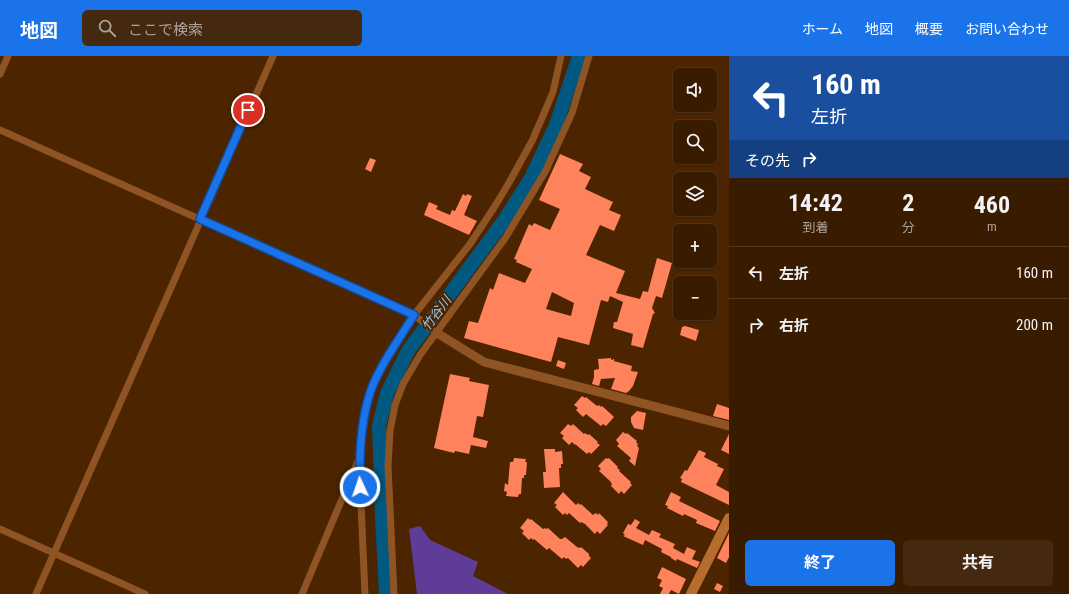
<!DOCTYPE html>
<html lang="ja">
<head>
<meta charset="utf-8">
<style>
	body { margin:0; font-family:"Roboto Condensed","Noto Sans JP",sans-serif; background:#44280f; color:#f1f3f6; height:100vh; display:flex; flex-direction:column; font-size:15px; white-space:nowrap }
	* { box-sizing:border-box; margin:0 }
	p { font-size:13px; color:#aba199 }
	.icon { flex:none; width:22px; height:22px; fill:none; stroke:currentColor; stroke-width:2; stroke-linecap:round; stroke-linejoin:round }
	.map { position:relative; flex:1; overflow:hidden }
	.panel { display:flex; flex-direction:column; background:#391b00; width:340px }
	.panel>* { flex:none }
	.hud { background:#1a4fa0; color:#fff; overflow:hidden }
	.tools { position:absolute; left:673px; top:12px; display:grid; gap:8px }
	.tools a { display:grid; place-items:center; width:44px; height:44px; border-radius:6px; background:#391b00; box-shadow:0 1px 3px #0004,0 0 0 1px #533922; font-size:20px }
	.pin { position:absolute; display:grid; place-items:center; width:34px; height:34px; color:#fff; margin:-17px; border:2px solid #fff; border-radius:50%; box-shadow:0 1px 4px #0007 }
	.me { position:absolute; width:44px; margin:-22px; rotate:357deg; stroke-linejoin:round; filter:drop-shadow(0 0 3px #0008) }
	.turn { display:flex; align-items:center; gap:14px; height:84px; padding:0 16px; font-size:18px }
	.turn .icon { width:52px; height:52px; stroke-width:2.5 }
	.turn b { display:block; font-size:28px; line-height:34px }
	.then { display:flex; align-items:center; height:38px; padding:0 16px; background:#0003; gap:8px; font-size:15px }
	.eta { display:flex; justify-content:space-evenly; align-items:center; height:68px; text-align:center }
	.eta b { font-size:24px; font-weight:700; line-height:28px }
	.primary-button { display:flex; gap:8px; margin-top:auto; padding:8px 16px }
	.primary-button a { flex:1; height:46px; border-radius:6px; background:#1a73e8; color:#fff; font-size:16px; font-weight:700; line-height:46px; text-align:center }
	.primary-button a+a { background:#44280f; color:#f1f3f6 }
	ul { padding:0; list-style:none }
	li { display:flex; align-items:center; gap:12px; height:52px; padding:0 16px; border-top:1px solid #533922 }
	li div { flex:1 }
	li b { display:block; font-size:15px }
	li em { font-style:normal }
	header { display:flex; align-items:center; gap:24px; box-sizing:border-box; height:56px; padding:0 20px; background:#1a73e8; color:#fff }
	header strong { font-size:19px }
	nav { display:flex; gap:22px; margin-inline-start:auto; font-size:14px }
	.search { width:280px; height:36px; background:#44280f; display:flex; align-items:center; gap:10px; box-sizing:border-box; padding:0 14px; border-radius:6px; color:#aba199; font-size:15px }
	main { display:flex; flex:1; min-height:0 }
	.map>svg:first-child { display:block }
	.green { fill:#5f3c97 }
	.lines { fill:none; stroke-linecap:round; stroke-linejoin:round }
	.river { stroke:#015881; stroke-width:14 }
	.building { fill:#fe825b; fill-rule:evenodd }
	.minor { stroke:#8e5423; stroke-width:7 }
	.tertiary { stroke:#8e5423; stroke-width:9 }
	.secondary { stroke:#b66d2e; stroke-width:10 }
	.route-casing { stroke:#114b97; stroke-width:10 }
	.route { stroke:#1a73e8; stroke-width:7 }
	.labels { text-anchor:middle; stroke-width:4; stroke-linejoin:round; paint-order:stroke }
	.water-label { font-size:13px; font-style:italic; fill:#9ad1f6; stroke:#4c2400 }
</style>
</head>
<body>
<header>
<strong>地図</strong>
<div class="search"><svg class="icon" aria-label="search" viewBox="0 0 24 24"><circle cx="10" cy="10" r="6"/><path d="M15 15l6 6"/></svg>ここで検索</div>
<nav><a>ホーム</a><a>地図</a><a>概要</a><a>お問い合わせ</a></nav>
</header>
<main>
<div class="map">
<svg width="729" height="538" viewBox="0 0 729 538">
	<rect width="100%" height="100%" fill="#4c2400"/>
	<path class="green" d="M420 470 430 484 478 506 473 520 508 538H417L409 473Z"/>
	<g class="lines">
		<path class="river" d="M386 538 382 462 379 370 387 337 408 295 503 166 531 122 556 69 579 0"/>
	</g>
	<g class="building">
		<path d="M560 98 583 108 579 115 591 121 585 133 613 146 609 154 621 159 614 175 600 169 586 199 625 215 616 237 640 243 643 235 648 236 657 202 672 207 662 242 656 240 652 252 655 257 653 258 643 292 631 289 633 278 613 272 614 266H617L623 246 610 240 608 246 601 244 589 289 558 281 551 306 464 282 469 265 478 267 490 232 493 234 499 217 525 227 532 213 516 206 517 204 514 203 529 168 532 170 534 167 550 174 560 153 539 144ZM552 236 574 247 571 260 546 253Z"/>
		<path d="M370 102 376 104 371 116 365 113Z"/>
		<path d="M463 138 466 140 467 138 472 140 464 159 477 165 469 179 424 159 429 146 438 150 436 153 450 159 452 154 455 155Z"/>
		<path d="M685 270 699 274 696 285 680 279 682 271Z"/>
		<path d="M611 302V304L614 303V305L632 310 631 315 638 316 633 330 629 335 626 337 611 333 615 322 601 323 599 330 592 328 594 321V314L599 313 598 303Z"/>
		<path d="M558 304 566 307 564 313 556 310Z"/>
		<path d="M450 318 470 322 469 325 489 329 483 361 477 360 473 381 488 385 486 392 471 389 469 398 455 395 454 397 434 392Z"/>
		<path d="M582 340 585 342 586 341 597 350 599 349 601 351 602 350 611 358 614 361 606 370 603 368 601 370 586 358 583 361 576 354 578 352 574 349Z"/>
		<path d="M717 348 729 352V364L713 360Z"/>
		<path d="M637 355 646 357 643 374 634 372 631 366V361Z"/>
		<path d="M568 368 571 370 573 368 584 378 585 377 588 379 589 378 598 386 597 387 600 389 591 398 589 396 587 398 575 388V389L572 386 569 389 562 382 564 380 560 377Z"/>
		<path d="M623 376 626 378 627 377 637 385 636 386 638 388 637 390 639 392 635 410 629 405 631 402 617 390 619 388 616 384Z"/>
		<path d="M729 378V398L721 394Z"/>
		<path d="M544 393H555V396L562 395 563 408H561V412H559L560 431 544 432 543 416H546Z"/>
		<path d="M699 394 706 397 704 401 718 408 717 410 724 413 716 429 729 436V449L681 426 682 423 680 422 685 414 687 415Z"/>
		<path d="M514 402 526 403 525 406H527L526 419H524V422H522L521 438H519L518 441 506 440 507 436 504 435 505 427 508 429 510 406H513Z"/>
		<path d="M606 402 608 403 609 402 618 411 617 412 620 414 619 415 631 426 630 427 632 429 624 438 621 435 619 438 611 430 612 428 610 425 599 415 601 413 598 410Z"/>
		<path d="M563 436 576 449 578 447 580 449 581 448 593 459 596 457 598 459 599 457 608 466 607 468 608 469 600 478 597 475 595 478 585 468 581 466 580 467 569 457 567 459 565 457 563 459 555 451 557 449 554 447Z"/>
		<path d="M671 436 681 441 679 445 720 465 715 475 696 467 697 464 684 458 683 460 667 452 668 450 665 449Z"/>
		<path d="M528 462 530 464 531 463 543 473 545 472 546 473 548 472 560 483H562L565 481 577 491 580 492 581 491 589 498V500L591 502 583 511 581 509 578 512 568 502 566 503 564 501 562 503 549 492 547 494 534 483 533 484 531 482 529 484 522 477 524 475 520 472Z"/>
		<path d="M635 463 640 466 636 472 649 479 652 474 661 478 659 481 675 488 673 492 684 498 687 491 696 495 692 503 700 506 697 512 677 503 676 505 671 502V501L661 496 662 493 645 484 643 489 623 480 625 479 623 477 628 468 631 469Z"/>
		<path d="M729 477V501L726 507 717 502Z"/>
		<path d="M662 511 686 523 679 538 671 534 669 538H660L663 532 659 530 662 524 657 522Z"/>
		<path d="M717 527 723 530 720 536 714 533Z"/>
	</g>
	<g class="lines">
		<g class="minor">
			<path d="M0 18 8 0"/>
			<path d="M0 74 414 259 437 277"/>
			<path d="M0 473 145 538"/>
			<path d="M36 538 273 0"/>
			<path d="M302 538 358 405"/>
			<path d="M365 538 359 403 363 365 370 336 383 308 414 259 470 188 495 150 510 125 532 85 542 62 553 36 561 0"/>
			<path d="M394 538 388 410 390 375 395 349 403 328 420 299 506 181 545 116 572 57 589 0"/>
		</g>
		<path class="tertiary" d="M437 277 484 306 729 370"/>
		<path class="secondary" d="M691 538 729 462"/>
	</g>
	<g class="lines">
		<defs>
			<path id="route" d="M248 54 200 163 414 259C400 282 378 312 370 337 360 368 359 400 360 431"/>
		</defs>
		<use href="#route" class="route-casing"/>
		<use href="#route" class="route"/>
	</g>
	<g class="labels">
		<g class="water-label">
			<text transform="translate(436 257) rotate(-53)" y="5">竹谷川</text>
		</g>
	</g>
</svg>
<div class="tools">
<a><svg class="icon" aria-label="sound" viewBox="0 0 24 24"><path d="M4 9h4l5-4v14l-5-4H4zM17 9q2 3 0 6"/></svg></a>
<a><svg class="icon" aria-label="search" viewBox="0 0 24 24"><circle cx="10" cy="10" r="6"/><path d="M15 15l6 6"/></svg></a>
<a><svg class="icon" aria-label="layers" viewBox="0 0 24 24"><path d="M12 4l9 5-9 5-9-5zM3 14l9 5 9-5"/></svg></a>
<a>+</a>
<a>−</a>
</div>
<div class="pin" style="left:248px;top:54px;background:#d93025"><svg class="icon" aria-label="arrive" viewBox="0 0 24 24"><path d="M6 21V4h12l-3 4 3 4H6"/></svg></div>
<svg class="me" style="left:360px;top:431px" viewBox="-20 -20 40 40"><circle r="17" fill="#1a73e8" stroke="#fff" stroke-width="3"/><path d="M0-11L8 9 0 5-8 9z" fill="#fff"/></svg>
</div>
<section class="panel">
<div class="hud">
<div class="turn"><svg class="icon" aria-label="left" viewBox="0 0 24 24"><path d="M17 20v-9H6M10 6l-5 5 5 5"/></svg><div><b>160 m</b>左折</div></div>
<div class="then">その先<svg class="icon" aria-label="right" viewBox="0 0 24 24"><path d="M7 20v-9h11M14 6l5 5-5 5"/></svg></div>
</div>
<div class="eta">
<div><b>14:42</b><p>到着</p></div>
<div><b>2</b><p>分</p></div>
<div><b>460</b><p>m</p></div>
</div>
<ul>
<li><svg class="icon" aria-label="left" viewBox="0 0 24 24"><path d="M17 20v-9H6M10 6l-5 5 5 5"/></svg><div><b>左折</b></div><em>160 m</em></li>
<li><svg class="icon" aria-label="right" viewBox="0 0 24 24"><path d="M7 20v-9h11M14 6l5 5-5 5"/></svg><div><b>右折</b></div><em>200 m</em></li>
</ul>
<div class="primary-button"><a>終了</a><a>共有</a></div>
</section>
</main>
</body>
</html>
